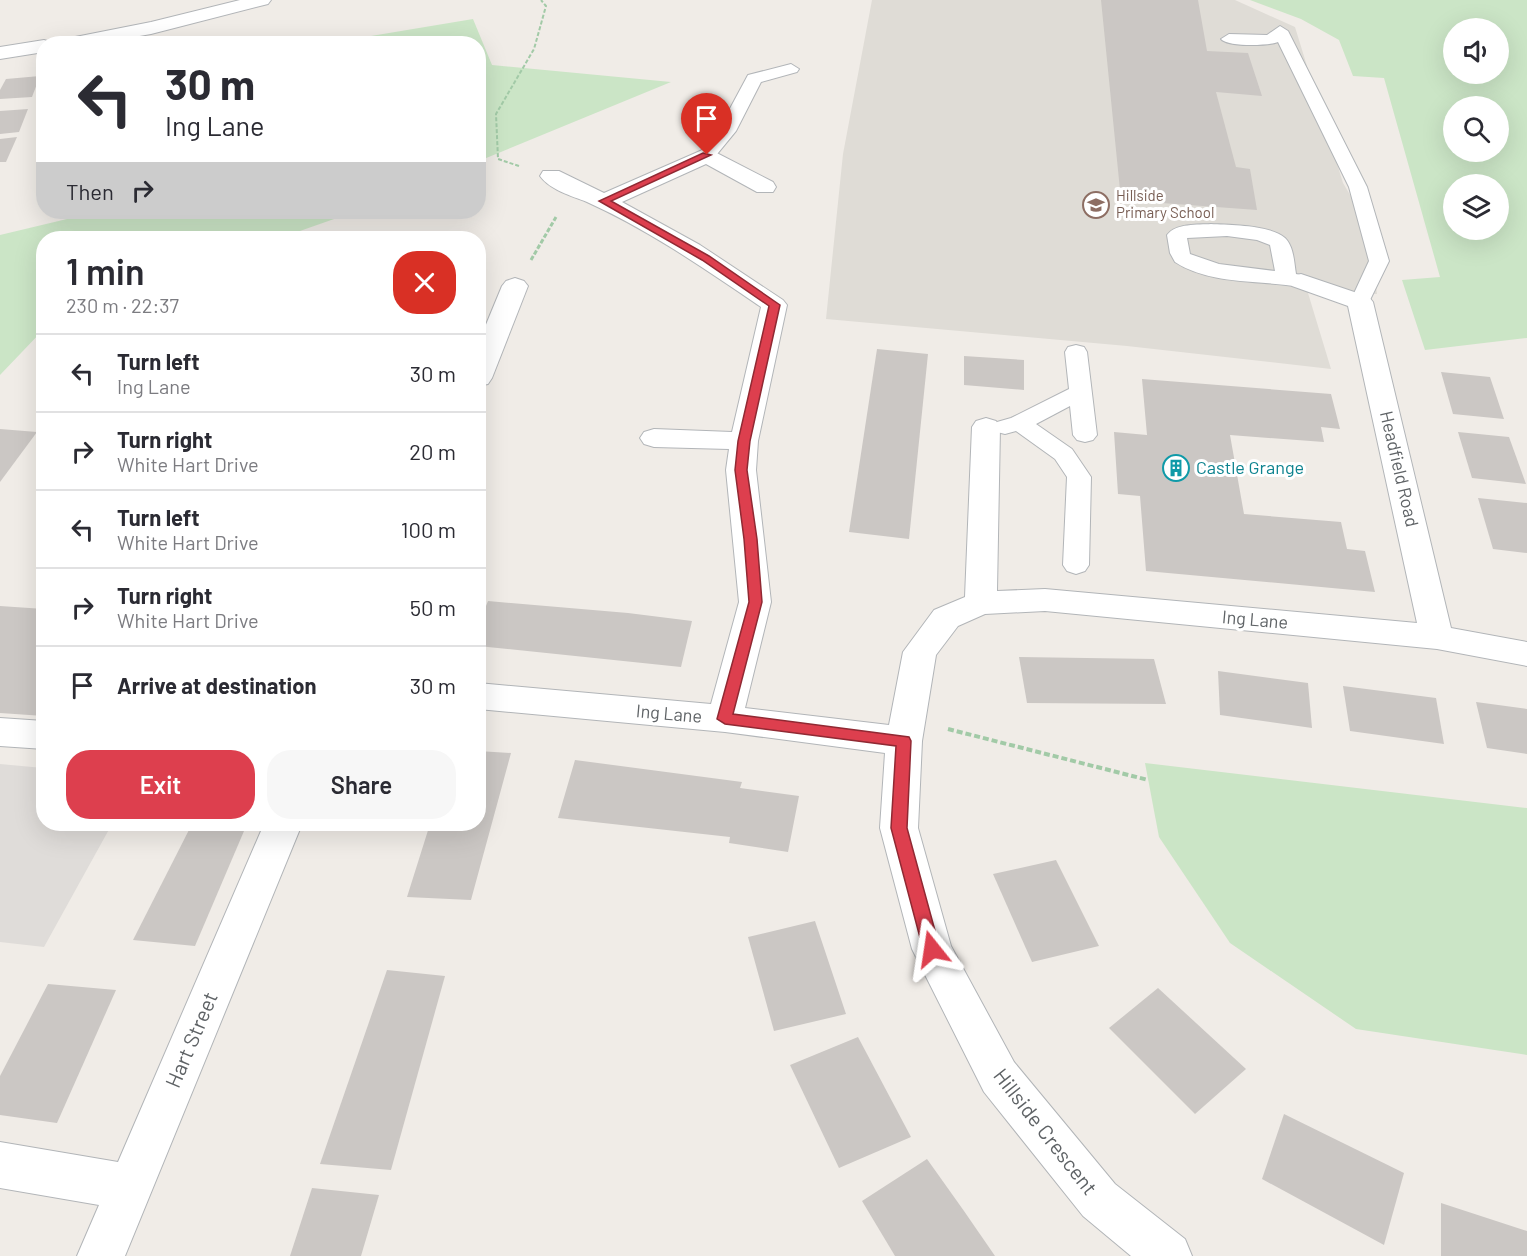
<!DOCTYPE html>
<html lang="en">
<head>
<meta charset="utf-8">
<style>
	body { margin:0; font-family:Barlow,sans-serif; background:#f7f7f7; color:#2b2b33; height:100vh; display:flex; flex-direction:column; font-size:22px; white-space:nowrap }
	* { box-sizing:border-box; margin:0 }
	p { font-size:20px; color:#7c7c81 }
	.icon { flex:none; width:33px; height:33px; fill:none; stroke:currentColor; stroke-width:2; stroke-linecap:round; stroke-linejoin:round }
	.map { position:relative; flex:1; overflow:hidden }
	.sheet { position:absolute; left:36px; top:231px; width:450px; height:600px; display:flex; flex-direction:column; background:#fff; border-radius:24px; box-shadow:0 6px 24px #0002 }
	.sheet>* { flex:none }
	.banner { position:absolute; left:36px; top:36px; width:450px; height:183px; border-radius:24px; box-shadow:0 6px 24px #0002; background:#fff; color:#2b2b33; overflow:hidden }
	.tools { position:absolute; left:1443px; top:18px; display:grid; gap:12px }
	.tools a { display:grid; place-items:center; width:66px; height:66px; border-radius:50%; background:#fff; box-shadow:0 6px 24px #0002; font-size:30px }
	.pin { position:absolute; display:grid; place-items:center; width:51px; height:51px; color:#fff; margin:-62px -26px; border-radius:50% 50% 50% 0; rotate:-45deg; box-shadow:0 0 6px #0007 }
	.pin .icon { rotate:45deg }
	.me { position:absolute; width:66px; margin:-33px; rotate:345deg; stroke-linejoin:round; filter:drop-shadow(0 0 4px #0008) }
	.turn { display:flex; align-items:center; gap:21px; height:126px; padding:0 30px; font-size:27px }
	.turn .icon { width:78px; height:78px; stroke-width:2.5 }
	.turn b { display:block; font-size:42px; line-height:51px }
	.then { display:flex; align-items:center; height:57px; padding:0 30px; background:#0003; gap:12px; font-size:22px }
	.round { display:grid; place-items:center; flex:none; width:63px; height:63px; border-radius:24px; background:#f7f7f7 }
	.overview { display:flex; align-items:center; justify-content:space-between; height:102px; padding:0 30px }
	h1 { font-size:36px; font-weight:600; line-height:45px }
	.primary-button { display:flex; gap:12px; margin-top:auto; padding:12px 30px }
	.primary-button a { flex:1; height:69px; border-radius:24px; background:#dd3f4e; color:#fff; font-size:24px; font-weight:600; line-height:69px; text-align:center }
	.primary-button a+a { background:#f7f7f7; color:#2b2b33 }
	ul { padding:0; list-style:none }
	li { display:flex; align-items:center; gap:18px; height:78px; padding:0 30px; border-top:2px solid #e1e1e2 }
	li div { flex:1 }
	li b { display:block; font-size:22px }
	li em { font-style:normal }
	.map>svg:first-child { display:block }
	.industrial { fill:#dfdcd9 }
	.education { fill:#dfdcd6 }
	.green { fill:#cbe5c6; fill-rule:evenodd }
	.building { fill:#cbc7c4 }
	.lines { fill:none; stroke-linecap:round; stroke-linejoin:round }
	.lane-casing { stroke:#b2b5b8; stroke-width:2 }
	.street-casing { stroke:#b2b5b8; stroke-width:2 }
	.path-far2 { stroke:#a2caa7; stroke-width:2; stroke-dasharray:4 2; stroke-linecap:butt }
	.path-far1 { stroke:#a2caa7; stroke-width:3; stroke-dasharray:4.5 2; stroke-linecap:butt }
	.path { stroke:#a2caa7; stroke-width:4; stroke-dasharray:6 3; stroke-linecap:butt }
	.lane { fill:#fff; fill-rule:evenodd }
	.street { fill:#fff; fill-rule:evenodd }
	.route { fill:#dd3f4e; stroke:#902933; stroke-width:1.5 }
	.labels { text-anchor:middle; stroke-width:6; stroke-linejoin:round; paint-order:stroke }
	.far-education-label { font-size:15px; fill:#785e54; stroke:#fff; text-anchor:start }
	.culture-label { font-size:18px; fill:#0d838f; stroke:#fff; text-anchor:start }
	.street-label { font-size:18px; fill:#5f6366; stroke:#fff }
	.near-street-label { font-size:21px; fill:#5f6366; stroke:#fff }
</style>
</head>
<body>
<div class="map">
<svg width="1527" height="1256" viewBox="0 0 1527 1256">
	<rect width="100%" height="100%" fill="#f0ece7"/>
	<path class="industrial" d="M0 764 43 768 44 824H112L44 947 0 942Z"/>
	<path class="education" d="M872 0H1235L1295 27 1343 183 1369 227 1377 294 1308 293 1331 369 1127 346 826 319 843 154Z"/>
	<g class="green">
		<path d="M1250 0H1527V338L1425 350 1402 280 1440 277 1384 78 1353 76 1339 40 1301 19ZM1454 28H1498V74H1454ZM1498 106V152H1454V106ZM1454 184H1498V230H1454Z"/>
		<path d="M473 19 492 65 671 82 479 161 478 44 329 43Z"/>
		<path d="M70 212H354L280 238H44L43 330 0 375V235L67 219Z"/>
		<path d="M1145 763 1527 808V1055L1356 1029 1230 943 1159 837Z"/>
	</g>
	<g class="building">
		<path d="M1101 0H1198L1207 51 1248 53 1262 96 1216 92 1236 167 1250 169 1257 210 1121 200Z"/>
		<path d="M40 76 32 97 0 99V90L6 79Z"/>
		<path d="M28 109 19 132 0 134V111Z"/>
		<path d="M17 137 6 162H0V139Z"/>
		<path d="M877 349 928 354 909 539 849 532Z"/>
		<path d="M964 356 1024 360V390L964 385Z"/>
		<path d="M1441 372 1490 377 1504 419 1453 414Z"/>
		<path d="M1142 379 1331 394 1340 429 1321 427 1324 442 1230 435 1244 514 1341 522 1347 549 1365 551 1375 592 1146 571 1140 496 1118 494 1114 432 1147 435Z"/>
		<path d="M0 429 37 432 0 482Z"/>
		<path d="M1458 432 1509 437 1526 484 1472 478Z"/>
		<path d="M1478 498 1527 503V553L1493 549Z"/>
		<path d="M488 601 628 613 692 621 681 667 478 646V626Z"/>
		<path d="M0 606 44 609V716L0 713Z"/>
		<path d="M1019 657 1154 659 1166 704 1027 703Z"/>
		<path d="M1218 671 1308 683 1312 728 1220 715Z"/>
		<path d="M1343 686 1436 698 1444 744 1350 731Z"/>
		<path d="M1476 702 1527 709V754L1487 748Z"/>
		<path d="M478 751 511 753 471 900 407 897 430 824H478Z"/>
		<path d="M575 760 742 782 740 788 799 796 788 852 729 843 730 837 558 818Z"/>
		<path d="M192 824H247L195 946 133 940Z"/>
		<path d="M1056 860 1099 946 1032 962 993 874Z"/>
		<path d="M815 921 846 1014 774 1031 748 937Z"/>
		<path d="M387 970 445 976 391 1170 320 1164Z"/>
		<path d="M48 984 116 990 57 1123 0 1115V1076Z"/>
		<path d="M1158 988 1246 1069 1195 1114 1109 1028Z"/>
		<path d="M858 1037 911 1137 839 1168 790 1065Z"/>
		<path d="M1284 1114 1404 1173 1384 1245 1262 1179Z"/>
		<path d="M927 1159 964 1211 995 1256H895L862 1201Z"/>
		<path d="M312 1188 379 1195 361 1256H290Z"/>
		<path d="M1441 1203 1527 1231V1256H1441Z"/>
	</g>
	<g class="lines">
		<defs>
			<g id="lane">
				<path d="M1280 26 1288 31 1367 187 1389 261 1367 306H1353L1350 302 1369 261 1349 187 1278 42C1268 46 1228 47 1221 39L1229 34 1267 35Z"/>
				<path d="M791 64 799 69 797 72 761 82 736 131 713 159H701L698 155 719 129 748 75Z"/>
				<path d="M1211 224C1230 225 1271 225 1285 238 1294 247 1294 262 1296 274L1308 277 1311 281 1308 285 1301 287C1261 280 1210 285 1175 262L1170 253 1167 235C1176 223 1198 225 1211 224ZM1227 236 1257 240 1270 245 1275 271 1219 264 1190 254 1187 238Z"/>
				<path d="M1076 345 1084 347 1087 352 1097 435 1093 440 1085 442 1077 440 1073 435 1070 406 1036 424 1072 449 1091 477 1089 565 1085 571 1076 574 1067 571 1063 565 1067 477 1055 459 1016 431 1005 434 997 432 993 427 997 422 1011 418 1069 389 1065 352 1068 347Z"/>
			</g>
			<g id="street">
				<path d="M240 0H271L268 4 151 34 94 44H44V52L0 59V47L44 40 50 42 151 22Z"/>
				<path d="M707 148 773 182 776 187 773 192H757L706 164 622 202 700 245 783 300 787 305 758 441 756 470 771 602 745 708 889 725 903 652 934 610 965 597 972 427 976 421 986 418 996 421 1000 427 997 591 1045 589 1417 623 1348 306 1292 286 1289 281 1292 276 1301 274 1369 297 1373 302 1451 628 1527 642V666L1437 649 1045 611 985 614 958 626 936 655 922 741 918 828 951 946 1014 1062 1115 1184 1185 1239 1192 1256H1131L1083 1216 984 1092 912 949 880 828 885 753 725 732 478 709V683L711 704 739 602 726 470 729 449 654 447 644 444 640 438 644 432 654 429 732 432 761 307C705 269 649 230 587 202 572 196 550 190 540 176L543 171H559L604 193Z"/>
				<path d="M515 278 524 281 528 286 492 378 488 384 478 386V344L502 286 506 281Z"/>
				<path d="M0 718 44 721V749L0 746Z"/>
				<path d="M264 824H302L125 1256H77L99 1205 0 1188V1142L118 1162Z"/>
			</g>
		</defs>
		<use href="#lane" class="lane-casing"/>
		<use href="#street" class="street-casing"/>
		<path class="path-far2" d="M519 166 498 159 496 114 534 49 546 6 541 0"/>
		<path class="path-far1" d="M531 260 556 217"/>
		<path class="path" d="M948 729 1148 780"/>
		<use href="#lane" class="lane"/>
		<use href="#street" class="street"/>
	</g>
	<path class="route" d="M703 153 711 155 611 201 709 256 780 305 750 441 747 470 757 539 762 602 733 714 909 737 911 741 907 828 940 949 938 954 932 956 926 954 923 949 891 828 896 746 725 724 717 719 749 602 744 539 735 470 738 441 769 306 702 260 599 201Z"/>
	<defs>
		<symbol id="school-ring" viewBox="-11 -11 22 22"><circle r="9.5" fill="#fff" stroke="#8d6e63" stroke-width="1.5"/><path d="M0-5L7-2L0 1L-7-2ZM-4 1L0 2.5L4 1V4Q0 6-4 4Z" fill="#8d6e63"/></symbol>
		<symbol id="building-ring" viewBox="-11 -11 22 22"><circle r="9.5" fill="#fff" stroke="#0f9aa8" stroke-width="1.5"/><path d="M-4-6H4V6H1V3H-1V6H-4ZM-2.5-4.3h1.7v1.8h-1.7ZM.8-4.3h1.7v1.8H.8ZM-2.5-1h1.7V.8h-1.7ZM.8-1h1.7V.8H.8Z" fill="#0f9aa8"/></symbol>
	</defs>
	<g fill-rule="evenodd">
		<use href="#school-ring" x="1081" y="190" width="30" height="30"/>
		<use href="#building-ring" x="1161" y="453" width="30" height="30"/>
	</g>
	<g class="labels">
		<g class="far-education-label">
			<text x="1116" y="201">Hillside<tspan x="1116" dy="17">Primary School</tspan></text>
		</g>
		<g class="culture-label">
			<text x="1196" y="474">Castle Grange</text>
		</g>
		<g class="street-label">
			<text transform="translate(1399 469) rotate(77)" y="6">Headfield Road</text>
			<text transform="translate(1255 620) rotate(5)" y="6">Ing Lane</text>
			<text transform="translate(669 714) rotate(5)" y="6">Ing Lane</text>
		</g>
		<g class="near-street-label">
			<text transform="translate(192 1040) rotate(-67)" y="7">Hart Street</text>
			<text transform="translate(1045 1132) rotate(52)" y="7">Hillside Crescent</text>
		</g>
	</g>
</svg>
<div class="tools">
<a><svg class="icon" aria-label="sound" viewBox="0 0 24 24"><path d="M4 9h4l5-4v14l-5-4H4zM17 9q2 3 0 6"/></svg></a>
<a><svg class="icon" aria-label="search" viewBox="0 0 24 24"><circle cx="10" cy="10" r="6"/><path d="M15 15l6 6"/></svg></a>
<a><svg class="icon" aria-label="layers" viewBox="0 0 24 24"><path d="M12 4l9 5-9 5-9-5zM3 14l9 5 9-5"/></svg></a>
</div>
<div class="pin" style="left:707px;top:155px;background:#d93025"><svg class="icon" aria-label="arrive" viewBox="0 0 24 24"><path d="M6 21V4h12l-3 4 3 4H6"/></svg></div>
<svg class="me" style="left:932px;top:949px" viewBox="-20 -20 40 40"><path d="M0-17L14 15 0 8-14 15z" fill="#dd3f4e" stroke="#fff" stroke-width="4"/></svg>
<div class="banner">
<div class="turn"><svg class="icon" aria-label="left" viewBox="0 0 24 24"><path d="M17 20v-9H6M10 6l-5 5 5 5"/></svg><div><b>30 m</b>Ing Lane</div></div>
<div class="then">Then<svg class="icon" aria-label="right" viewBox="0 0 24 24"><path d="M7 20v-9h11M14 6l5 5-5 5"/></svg></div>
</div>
<section class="sheet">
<div class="overview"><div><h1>1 min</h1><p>230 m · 22:37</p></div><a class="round" style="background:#d93025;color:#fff"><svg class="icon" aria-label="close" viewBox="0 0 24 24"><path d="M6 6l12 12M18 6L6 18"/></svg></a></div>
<ul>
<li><svg class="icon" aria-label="left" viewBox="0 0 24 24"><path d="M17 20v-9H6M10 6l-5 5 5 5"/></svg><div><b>Turn left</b><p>Ing Lane</p></div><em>30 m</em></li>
<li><svg class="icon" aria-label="right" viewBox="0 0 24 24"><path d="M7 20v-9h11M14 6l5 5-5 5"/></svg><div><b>Turn right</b><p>White Hart Drive</p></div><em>20 m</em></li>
<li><svg class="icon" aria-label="left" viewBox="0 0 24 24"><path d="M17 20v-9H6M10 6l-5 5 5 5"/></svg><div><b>Turn left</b><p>White Hart Drive</p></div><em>100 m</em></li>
<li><svg class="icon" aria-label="right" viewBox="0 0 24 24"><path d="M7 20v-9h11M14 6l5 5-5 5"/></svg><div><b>Turn right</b><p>White Hart Drive</p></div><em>50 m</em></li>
<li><svg class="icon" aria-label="arrive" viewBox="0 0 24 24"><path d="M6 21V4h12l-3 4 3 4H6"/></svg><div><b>Arrive at destination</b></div><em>30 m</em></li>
</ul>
<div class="primary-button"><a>Exit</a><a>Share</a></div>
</section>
</div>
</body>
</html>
